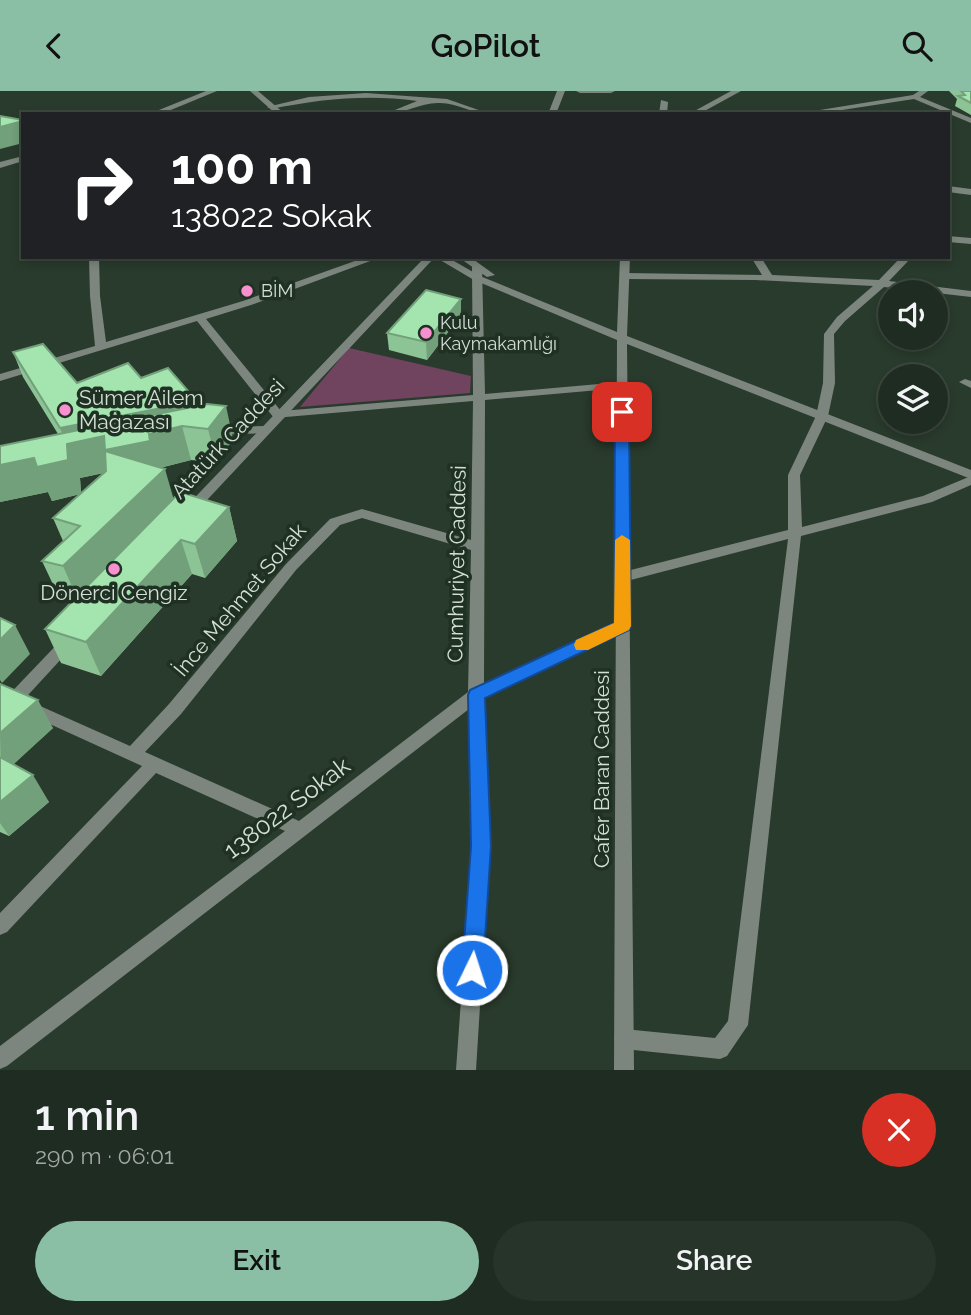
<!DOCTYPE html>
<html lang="en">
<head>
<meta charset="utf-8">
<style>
	body { margin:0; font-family:Raleway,sans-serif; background:#27342a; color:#f1f3f6; height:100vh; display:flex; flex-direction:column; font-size:26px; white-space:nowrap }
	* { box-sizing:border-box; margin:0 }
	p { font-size:23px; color:#a1a7a5 }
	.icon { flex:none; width:38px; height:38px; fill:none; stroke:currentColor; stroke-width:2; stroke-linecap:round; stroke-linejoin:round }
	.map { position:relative; height:979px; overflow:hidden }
	.details { display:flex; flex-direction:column; background:#1f2c21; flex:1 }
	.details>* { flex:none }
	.hud { position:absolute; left:21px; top:21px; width:929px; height:147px; border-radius:0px; box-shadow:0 4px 10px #0003,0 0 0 2px #3c483f; background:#202124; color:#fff; overflow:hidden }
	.controls { position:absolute; left:878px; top:189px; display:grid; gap:14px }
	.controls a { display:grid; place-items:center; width:70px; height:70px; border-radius:50%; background:#1f2c21; box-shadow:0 4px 10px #0003,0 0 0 2px #3c483f; font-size:35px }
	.pin { position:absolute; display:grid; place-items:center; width:60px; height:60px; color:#fff; margin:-30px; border-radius:14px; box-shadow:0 4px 10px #0006 }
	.me { position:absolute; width:77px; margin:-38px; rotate:4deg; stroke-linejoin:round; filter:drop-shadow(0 0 5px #0008) }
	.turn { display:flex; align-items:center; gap:24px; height:147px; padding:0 35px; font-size:32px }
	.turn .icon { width:91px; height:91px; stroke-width:2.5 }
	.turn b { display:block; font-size:49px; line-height:60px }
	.round { display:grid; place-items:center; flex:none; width:74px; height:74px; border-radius:37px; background:#27342a }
	.overview { display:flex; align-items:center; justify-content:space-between; height:119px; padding:0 35px }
	h1 { font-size:42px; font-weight:600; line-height:52px }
	.button { display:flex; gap:14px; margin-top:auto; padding:14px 35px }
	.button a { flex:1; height:80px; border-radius:42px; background:#8abfa5; color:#111; font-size:28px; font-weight:600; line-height:80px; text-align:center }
	.button a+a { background:#27342a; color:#f1f3f6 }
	header { display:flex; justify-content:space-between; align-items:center; height:91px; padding:0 35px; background:#8abfa5; color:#111; font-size:32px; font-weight:600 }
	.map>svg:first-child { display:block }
	.green { fill:#70435f }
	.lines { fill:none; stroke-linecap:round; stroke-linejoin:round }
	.minor { fill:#7d867e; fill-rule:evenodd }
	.tertiary { fill:#7d867e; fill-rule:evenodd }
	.wall { fill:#8cc496; fill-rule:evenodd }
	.shaded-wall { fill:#72a07a }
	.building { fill:#a3e4af; stroke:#72a07a; stroke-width:2 }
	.route { fill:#1a73e8; stroke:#114b97; stroke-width:2 }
	.slow { fill:#f59e0b }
	.poi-dot { fill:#f690cf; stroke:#1f3122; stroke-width:2.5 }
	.labels { text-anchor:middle; stroke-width:7; stroke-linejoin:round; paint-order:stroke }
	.far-poi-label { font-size:18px; fill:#d4dfd6; stroke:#1f3122; text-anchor:start }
	.poi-label { font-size:21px; fill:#d4dfd6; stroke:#1f3122; text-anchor:start }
	.street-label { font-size:21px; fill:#d4dfd6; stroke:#1f3122 }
	.near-street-label { font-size:24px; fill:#d4dfd6; stroke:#1f3122 }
</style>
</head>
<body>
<header><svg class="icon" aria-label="back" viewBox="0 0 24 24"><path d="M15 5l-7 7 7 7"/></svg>GoPilot<svg class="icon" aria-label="search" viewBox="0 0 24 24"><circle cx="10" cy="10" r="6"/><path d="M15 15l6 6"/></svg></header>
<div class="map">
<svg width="971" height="979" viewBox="0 0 971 979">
	<rect width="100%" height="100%" fill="#293b2c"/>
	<path class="green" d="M349 257 471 285 470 302 300 316Z"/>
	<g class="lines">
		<g class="minor">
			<path d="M206 0H217L161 23H149Z"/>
			<path d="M557 0H565L556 23H548Z"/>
			<path d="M576 0H615L611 2H580Z"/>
			<path d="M919 0H928L920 6 971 27V32L914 8 816 23H795L913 4Z"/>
			<path d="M366 2 447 8 490 23C472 23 458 12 440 12 421 11 405 23 385 23L417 10C368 3 320 8 271 18L267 16 309 6Z"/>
			<path d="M661 9 668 11 667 23H659Z"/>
			<path d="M23 65V70L0 77V71Z"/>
			<path d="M948 95 971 98V104L948 101Z"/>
			<path d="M948 145 971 147V153L948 151Z"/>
			<path d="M89 166H99L100 205 106 251 243 210 366 166H381L251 214 206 228 281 320 473 304 472 176 477 173 482 176 485 303 622 291 628 294 622 297 485 309 484 593 618 531H628L630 535 628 539 484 607 490 755 476 979H456L472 755 469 618 7 975 0 978V955L285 740 156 682 7 841 0 844V822L142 675 8 614 0 608V594L20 606 130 655 169 613 286 473 330 428 362 418 471 449 473 310 274 327 197 230 0 290V283L95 255 90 205ZM362 427 471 459 468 601 299 730 145 661 181 623 296 479 340 434Z"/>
			<path d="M751 166H761L772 184 879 189 901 166H912L889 190 971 200V206L884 196 845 230 834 243 835 292 828 325 800 384 802 436 923 405 971 385V394L932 411 801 445 748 934 727 965 720 968 624 958 617 955 614 948 617 941 624 938 715 947 728 930 788 448 623 491 616 486 623 481 788 439V384L816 325 823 292 824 243 837 226 873 195 755 189 625 188 620 185 625 182 762 184Z"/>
			<path d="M965 288 971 290V297L959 291Z"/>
			<path d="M265 335 269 336 271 339 269 342 214 344 208 340 214 336Z"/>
		</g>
		<g class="tertiary">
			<path d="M250 0H258L285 23H276Z"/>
			<path d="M731 0H741L699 23H689Z"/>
			<path d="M425 166H447L480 185 617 241 620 166H630L627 245 971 379V388L627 253 634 979H614L617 249 474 189 435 166 193 424 188 425 181 421Z"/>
			<path d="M458 166H470L495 184 487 186Z"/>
			<path d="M70 543 75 545 77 549 75 553 6 628 0 629V613L65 545Z"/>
		</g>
	</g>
	<g class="wall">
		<path d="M949 0H971V24L955 15 957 8Z"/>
		<path d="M461 208V224L427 269 389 259 387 242Z"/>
		<path d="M13 261 77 292 141 287 197 310 198 315 233 348 217 372 191 369 160 377 173 408 229 416 237 450 205 487 192 483 101 585 61 572 45 538 74 508 58 504 42 470 63 450 53 427 80 403 52 410 48 401 0 411V355L58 343 23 286ZM104 382 81 402 80 387Z"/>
		<path d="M0 593 53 637 13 673 49 711 9 745 0 741Z"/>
	</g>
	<g class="shaded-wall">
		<path d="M23 30V52L0 58V36Z"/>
		<path d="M461 208V224L427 269 426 251Z"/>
		<path d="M197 310 203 336 182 335 191 369 159 377 165 378 175 413 78 509 63 475 112 380 80 387 81 403 52 410 48 401 0 411V374L67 355 60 337Z"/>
		<path d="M226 315 233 348 217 372 208 338Z"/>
		<path d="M229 416 237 450 205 487 195 453Z"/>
		<path d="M181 449 192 483 101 585 86 551Z"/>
		<path d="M15 534 30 563 2 592 0 589V549Z"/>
		<path d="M38 609 53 637 1 685 0 642Z"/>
		<path d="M33 684 49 711 9 745 0 732V711Z"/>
	</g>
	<g class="building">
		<path d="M961 0H971V12L958 5 965 4Z"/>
		<path d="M0 25 23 29V30L0 36Z"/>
		<path d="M426 199 461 208 426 251 387 242Z"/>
		<path d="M43 253 77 292 128 272 141 287 168 277 197 310 60 337 13 261Z"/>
		<path d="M207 313 226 315 208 338 182 335 149 343 150 350 105 359 104 345 67 353 68 369 37 376 34 367 0 374V355Z"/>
		<path d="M105 360 165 378 63 475 42 470 80 435 53 427 106 380Z"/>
		<path d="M180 401 229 416 195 453 181 449 86 551 45 538Z"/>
		<path d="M0 527 15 534 0 549Z"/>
		<path d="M0 593 38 609 0 642Z"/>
		<path d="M0 666 33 684 0 711Z"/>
	</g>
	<path class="route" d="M622 317 629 321 631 535 629 539 485 607 491 755 483 879 480 887 472 890 465 887 462 879 471 755 468 604 470 599 614 532 615 321Z"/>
	<path class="slow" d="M622 444 630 449 631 535 629 539 588 559H576L574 554 576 549 614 532 615 449Z"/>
	<g class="poi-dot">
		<circle cx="247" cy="200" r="7"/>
		<circle cx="426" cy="242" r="7"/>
		<circle cx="65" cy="319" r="7"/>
		<circle cx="114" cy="478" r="7"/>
	</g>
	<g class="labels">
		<g class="far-poi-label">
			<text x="261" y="206">BİM</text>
			<text x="440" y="238">Kulu<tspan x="440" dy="21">Kaymakamlığı</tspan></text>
		</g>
		<g class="poi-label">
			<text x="79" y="314">Sümer Ailem<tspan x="79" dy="24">Mağazası</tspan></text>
			<text x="114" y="509" text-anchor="middle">Dönerci Cengiz</text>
		</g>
		<g class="street-label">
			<text transform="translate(228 348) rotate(-47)" y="7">Atatürk Caddesi</text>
			<text transform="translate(457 473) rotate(-89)" y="7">Cumhuriyet Caddesi</text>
			<text transform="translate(240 509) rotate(-50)" y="7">İnce Mehmet Sokak</text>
			<text transform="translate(602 678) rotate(-90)" y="7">Cafer Baran Caddesi</text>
		</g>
		<g class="near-street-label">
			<text transform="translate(287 717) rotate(-37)" y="8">138022 Sokak</text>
		</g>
	</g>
</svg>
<div class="controls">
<a><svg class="icon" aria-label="sound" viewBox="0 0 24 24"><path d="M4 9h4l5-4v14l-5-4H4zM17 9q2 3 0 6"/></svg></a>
<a><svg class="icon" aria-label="layers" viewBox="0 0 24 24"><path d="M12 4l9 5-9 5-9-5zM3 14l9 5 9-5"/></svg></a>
</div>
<div class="pin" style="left:622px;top:321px;background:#d93025"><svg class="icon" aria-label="arrive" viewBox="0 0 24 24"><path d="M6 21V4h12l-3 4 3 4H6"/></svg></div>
<svg class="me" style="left:472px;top:879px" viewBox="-20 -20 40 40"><circle r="17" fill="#1a73e8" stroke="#fff" stroke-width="3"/><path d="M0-11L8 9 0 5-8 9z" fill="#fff"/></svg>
<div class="hud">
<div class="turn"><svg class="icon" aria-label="right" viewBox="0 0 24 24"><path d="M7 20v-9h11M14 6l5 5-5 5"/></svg><div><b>100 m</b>138022 Sokak</div></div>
</div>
</div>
<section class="details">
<div class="overview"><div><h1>1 min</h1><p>290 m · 06:01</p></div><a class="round" style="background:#d93025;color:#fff"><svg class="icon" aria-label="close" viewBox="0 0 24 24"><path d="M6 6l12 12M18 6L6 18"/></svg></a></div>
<div class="button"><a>Exit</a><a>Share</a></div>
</section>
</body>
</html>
